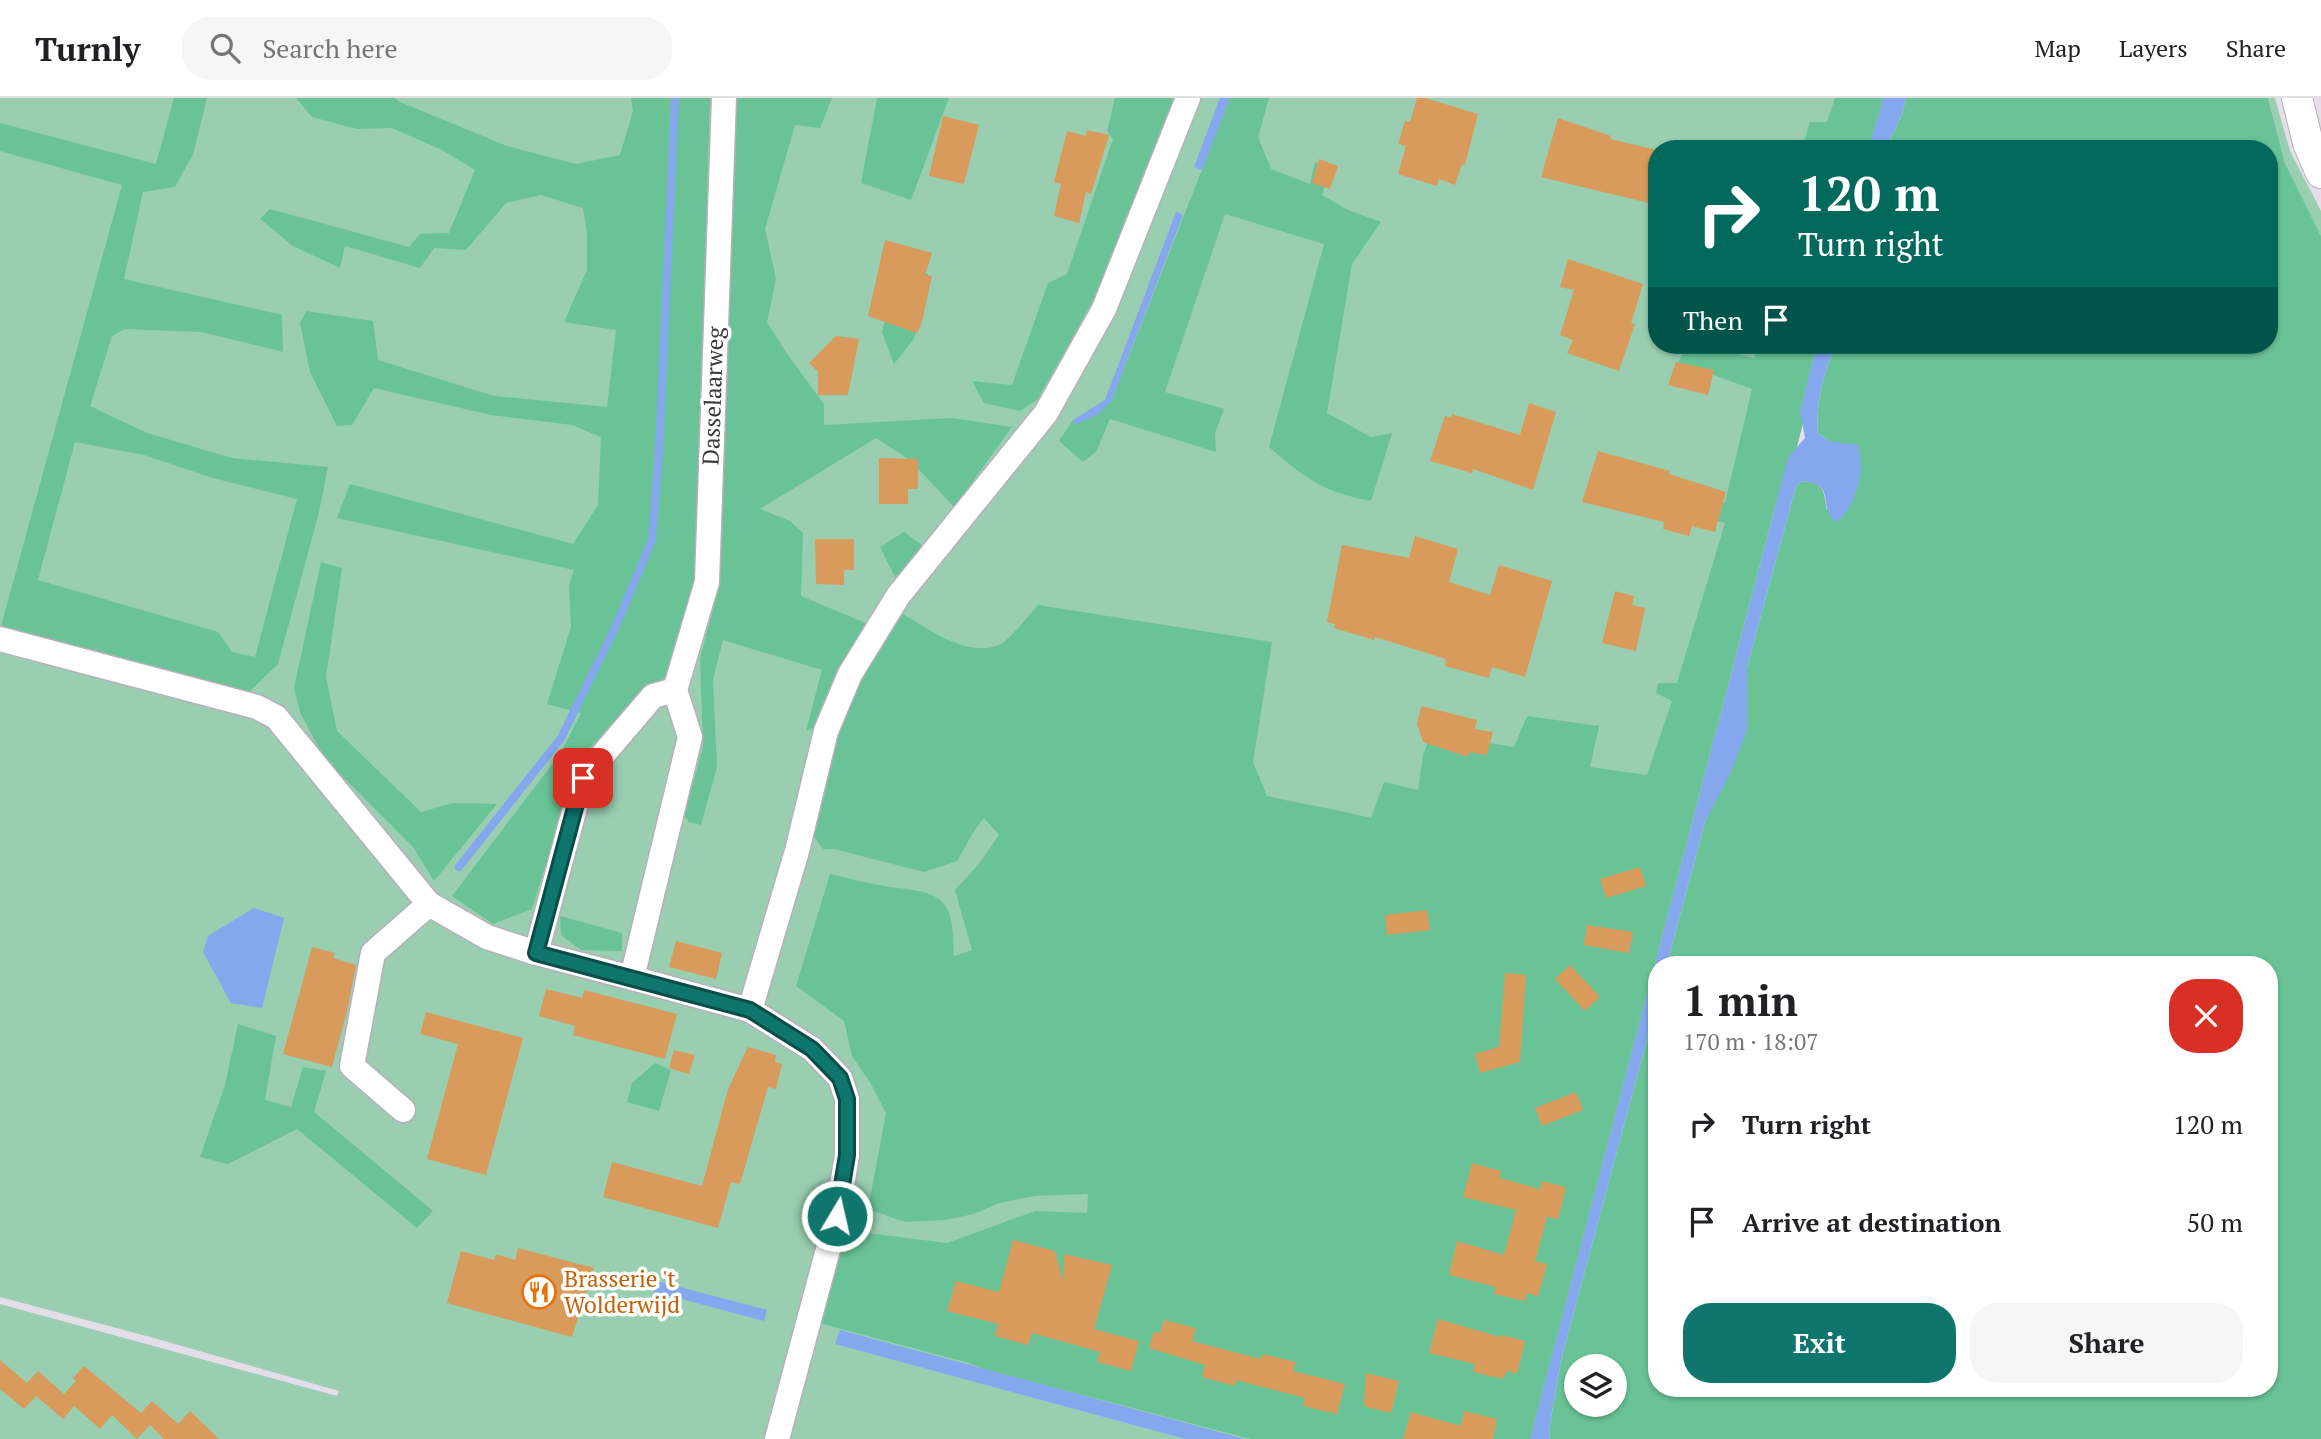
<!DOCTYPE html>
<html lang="en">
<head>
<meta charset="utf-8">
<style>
	body { margin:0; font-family:"PT Serif",serif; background:#f6f6f6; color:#202124; height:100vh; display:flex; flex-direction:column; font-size:26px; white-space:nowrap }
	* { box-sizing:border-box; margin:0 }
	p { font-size:23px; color:#757577 }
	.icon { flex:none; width:38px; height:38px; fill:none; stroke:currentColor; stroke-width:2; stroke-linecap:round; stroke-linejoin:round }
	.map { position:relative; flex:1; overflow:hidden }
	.sheet { position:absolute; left:1648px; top:858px; width:630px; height:441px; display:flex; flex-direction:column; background:#fff; border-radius:28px; box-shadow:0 2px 5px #0004 }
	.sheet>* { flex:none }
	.banner { position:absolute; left:1648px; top:42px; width:630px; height:214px; border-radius:28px; box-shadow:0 2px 5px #0004; background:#00695c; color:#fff; overflow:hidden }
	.controls { position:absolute; left:1564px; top:1256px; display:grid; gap:14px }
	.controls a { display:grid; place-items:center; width:63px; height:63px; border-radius:50%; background:#fff; box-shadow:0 2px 5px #0004; font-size:35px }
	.pin { position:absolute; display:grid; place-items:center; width:60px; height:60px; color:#fff; margin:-30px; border-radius:14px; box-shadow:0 4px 10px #0006 }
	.me { position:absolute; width:77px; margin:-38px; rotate:9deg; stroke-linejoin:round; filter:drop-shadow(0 0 5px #0008) }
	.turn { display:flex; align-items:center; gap:24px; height:147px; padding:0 35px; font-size:32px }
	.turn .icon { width:91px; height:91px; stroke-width:2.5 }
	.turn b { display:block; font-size:49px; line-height:60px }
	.then { display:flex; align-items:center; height:66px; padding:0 35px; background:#0003; gap:14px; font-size:26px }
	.round { display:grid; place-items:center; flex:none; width:74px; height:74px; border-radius:28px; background:#f6f6f6 }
	.overview { display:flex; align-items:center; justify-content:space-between; height:119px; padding:0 35px }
	h1 { font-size:42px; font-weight:700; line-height:52px }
	.cta { display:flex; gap:14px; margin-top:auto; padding:14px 35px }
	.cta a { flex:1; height:80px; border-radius:28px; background:#0f766e; color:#fff; font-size:28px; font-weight:700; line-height:80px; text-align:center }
	.cta a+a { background:#f6f6f6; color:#202124 }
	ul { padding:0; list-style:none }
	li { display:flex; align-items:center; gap:21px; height:98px; padding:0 35px }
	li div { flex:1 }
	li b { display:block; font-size:26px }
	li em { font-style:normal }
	header { display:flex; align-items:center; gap:42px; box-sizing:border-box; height:98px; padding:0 35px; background:#fff; border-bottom:2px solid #e0e0e0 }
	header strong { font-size:33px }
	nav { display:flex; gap:38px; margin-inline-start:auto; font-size:24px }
	.search { width:490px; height:63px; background:#f6f6f6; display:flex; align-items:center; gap:18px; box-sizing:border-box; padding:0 24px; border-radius:28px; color:#757577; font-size:26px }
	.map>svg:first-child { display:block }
	.green { fill:#99ceb1 }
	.forest { fill:#69c396; fill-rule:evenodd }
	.water { fill:#84a7ed }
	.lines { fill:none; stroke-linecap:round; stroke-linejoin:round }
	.stream { stroke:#84a7ed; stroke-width:8 }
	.building { fill:#d99b5b }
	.minor-casing { stroke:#b8afbc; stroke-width:27 }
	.tertiary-casing { stroke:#b8afbc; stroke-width:32 }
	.minor { stroke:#fff; stroke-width:24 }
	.tertiary { stroke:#fff; stroke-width:30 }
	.route-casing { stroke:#0a4d48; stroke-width:18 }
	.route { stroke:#0f766e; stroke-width:12 }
	.labels { text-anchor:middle; stroke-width:7; stroke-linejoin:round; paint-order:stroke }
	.street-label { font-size:23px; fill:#3c383e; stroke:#fff }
	.food-label { font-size:23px; fill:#c56008; stroke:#fff; text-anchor:start }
</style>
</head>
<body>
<header>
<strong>Turnly</strong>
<div class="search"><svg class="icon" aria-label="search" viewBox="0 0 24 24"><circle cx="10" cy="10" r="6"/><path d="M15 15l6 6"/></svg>Search here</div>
<nav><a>Map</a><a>Layers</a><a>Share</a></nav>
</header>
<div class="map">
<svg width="2321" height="1341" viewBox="0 0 2321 1341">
	<rect width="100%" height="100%" fill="#e6ddeb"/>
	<g class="green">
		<path d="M0 0H1890L1877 51H1657V247H1824L1532 1341H1237L836 1246 1185 1341H0V1206L337 1298 339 1293 154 1240 0 1199Z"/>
		<path d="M2268 0H2275L2290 53 2321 113V138L2285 65Z"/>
	</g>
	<g class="forest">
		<path d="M174 0H207L193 56 175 89 143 94 124 181 282 217 283 254 202 234 125 231 112 238 90 308 147 335 232 360 328 369 319 414 278 566 246 597 1 528 122 87 0 53V25L156 66ZM75 344 144 357 213 380 297 401 255 559 232 554 218 534 38 482Z"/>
		<path d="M296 0H394L400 4 507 48 576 66 620 57 633 13 631 0H710L696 488 670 577 614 624 578 663 532 811 493 826 452 798 560 656 581 615 547 606 571 529 569 488 574 472 337 420 350 386 573 446 598 407 601 339 572 327 491 317 374 290 352 327 337 328 310 274 300 225 306 213 373 223 378 262 494 298 607 309 616 232 564 224 587 172V135L583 110 541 97 506 105 466 152 434 150 420 170 345 148 340 170 293 148 260 121 270 111 409 149 420 136 449 135 475 72 442 52 392 30 357 31 312 19Z"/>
		<path d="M736 0H832L820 30 795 27 765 131 776 181 767 224 787 256 824 306V327L952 320 1012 329 954 409 910 362 876 340 760 411 790 423 803 435 801 498 868 526 821 628 806 633 822 572 723 542 713 581 717 669 701 727 689 724 684 717 703 649 700 560 718 493Z"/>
		<path d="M877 0H949L911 102 861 85Z"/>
		<path d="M1115 0H1176L1109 174 1038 301 1020 313 984 305 972 283 1012 287 1048 185 1067 176 1113 41 1107 33Z"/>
		<path d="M1230 0H1269L1258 39 1271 71 1310 86 1315 64 1330 69 1322 97 1346 111 1381 124 1352 166 1327 315 1371 339 1392 335 1371 403C1322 394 1305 380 1269 349L1324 146 1225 116 1165 294 1224 311 1215 335 1216 354 1110 321 1096 354 1083 364 1059 343 1073 322 1075 326 1111 304Z"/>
		<path d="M1835 0H1883L1869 51H1802L1810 24H1827Z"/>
		<path d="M1906 0H2268L2285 65 2321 138V1341H1550L1549 1332 1561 1262 1657 904V1290H2270V866H1667L1705 724 1747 632V569L1796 388 1803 383C1826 386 1823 392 1827 413L1828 343 1818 335C1815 306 1824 273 1836 247H2270V51H1886L1902 16ZM1577 1269H1615V1307H1577Z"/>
		<path d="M897 170 928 176 914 241 894 266 882 234Z"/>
		<path d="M1689 247H1698L1754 260 1760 247H1817L1800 313 1803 325 1796 352 1790 357 1774 412 1530 1341H1251L984 1271 969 1265 819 1225 840 1145 851 1133 947 1145 1035 1113 1087 1115 1088 1096 1035 1098 999 1105 974 1116 945 1122 905 1124 868 1111 886 1015 871 986 852 958 844 923 796 888 830 776C848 780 866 785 885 788 903 792 935 790 946 809 954 822 953 843 954 858L972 852 955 792 979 766 999 737 984 720 974 733 957 763 924 774 834 751H823L813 737 834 645 845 611 901 515C927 530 970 562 1001 546 1009 542 1030 516 1038 507L1272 544 1253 664 1267 698C1301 706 1336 711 1371 720L1384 684 1418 692 1423 657 1431 636 1514 649 1527 618 1599 628 1590 669 1647 677 1672 603 1656 595 1658 585H1677L1725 425 1624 399V383L1725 405 1752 291 1678 264Z"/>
		<path d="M904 434 922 447 897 483 880 449Z"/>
		<path d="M321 464 342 470 326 579 337 633 421 714 453 705 497 706 434 783 413 749 324 660 300 614 294 590Z"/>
		<path d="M560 818 622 835V853L581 852 561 837Z"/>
		<path d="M238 926 276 938 265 1002 291 1009 303 969 326 973 314 1014 433 1113 417 1130 297 1031 228 1066 200 1059 225 987Z"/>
		<path d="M655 965 671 972 659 1013 627 1004 632 985Z"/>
	</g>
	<g class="water">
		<path d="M1220 0H1230L1202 72 1194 69Z"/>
		<path d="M1883 0H1906L1902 16 1886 51H1869Z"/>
		<path d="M1176 114 1183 117 1111 304 1097 317 1075 327 1073 322 1105 302Z"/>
		<path d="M1817 247H1836C1824 273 1815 306 1818 335L1828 343 1858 347C1859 354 1861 362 1861 369 1860 387 1851 416 1835 424 1816 404 1838 388 1803 383L1796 388 1747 569V632L1731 674 1705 724 1667 866H1657V904L1561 1262 1549 1332 1550 1341H1530L1787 364 1790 357 1805 340 1800 313Z"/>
		<path d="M254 810 284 820 262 910 231 905 203 854 208 838Z"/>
		<path d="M649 1178 655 1179 657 1183 767 1212 764 1223 648 1192Z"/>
		<path d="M840 1232 1245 1341H1185L835 1246Z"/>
	</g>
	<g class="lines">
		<path class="stream" d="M459 769 561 640 616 528 652 442 659 352 675 0"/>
	</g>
	<g class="building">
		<path d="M1417 0H1425L1478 16 1465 67 1462 66 1455 87 1439 81 1437 88 1398 76 1406 48 1398 46 1405 23 1410 24Z"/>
		<path d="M943 18 979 27 964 86 929 78Z"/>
		<path d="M1558 20 1611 38 1610 41 1657 52V107L1541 79Z"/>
		<path d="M1087 32 1109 37 1091 96 1086 94 1079 125 1054 118 1061 86 1054 84 1067 33 1086 38Z"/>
		<path d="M1319 61 1338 68 1330 91 1312 85Z"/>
		<path d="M885 142 932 155 925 177 932 178 922 224 917 235 868 218Z"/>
		<path d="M1568 161 1643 186 1631 225 1635 226 1619 273 1567 255 1573 242 1560 237 1574 192 1560 189Z"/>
		<path d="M836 238 859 241 848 297H818V274L809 265Z"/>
		<path d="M1676 264 1714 272 1708 297 1668 287Z"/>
		<path d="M1529 305 1556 314 1533 392 1473 371 1472 375 1430 363 1445 318 1451 320 1452 316 1520 337Z"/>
		<path d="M1598 353 1670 373 1669 376 1726 394 1715 434 1692 428 1689 438 1663 431 1664 424 1582 404Z"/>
		<path d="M879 360 918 361V391H908V406H879Z"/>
		<path d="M1415 438 1458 451 1449 484 1490 497 1499 467 1552 483 1525 579 1492 569 1489 580 1445 568 1446 561 1375 539 1374 542 1334 530 1335 526 1327 524 1342 447 1409 460Z"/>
		<path d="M815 441H854V472H844V487L816 486Z"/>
		<path d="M1615 493 1634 498 1632 507 1645 510 1636 553 1602 545Z"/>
		<path d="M1421 608 1477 622 1475 631 1493 634 1487 657 1470 654 1468 659 1423 644 1417 626Z"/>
		<path d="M1640 769 1646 788 1606 800 1600 781Z"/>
		<path d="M1427 812 1430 832 1387 837 1385 817Z"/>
		<path d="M1587 827 1633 834 1629 855 1584 847Z"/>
		<path d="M676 843 722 855 716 881 669 869Z"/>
		<path d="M312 849 335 855 333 860 356 867 347 913 332 969 283 956Z"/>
		<path d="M1570 867 1600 899 1585 913 1555 881Z"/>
		<path d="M1505 875 1526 877 1520 964 1480 975 1475 956 1499 949Z"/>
		<path d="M546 891 582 900 584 892 677 916 665 961 573 937 575 928 539 918Z"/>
		<path d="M426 914 523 940 486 1077 427 1061 458 946 420 936Z"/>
		<path d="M748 949 776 957 775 964 782 966 776 991 768 989 740 1086 731 1084 718 1130 603 1099 612 1064 702 1088 728 991Z"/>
		<path d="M674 952 695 957 689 976 669 970Z"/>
		<path d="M1576 994 1583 1012 1542 1028 1535 1010Z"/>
		<path d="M1472 1065 1501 1073 1499 1080 1540 1091 1542 1083 1566 1089 1558 1121 1547 1119 1535 1163 1547 1166 1538 1198 1527 1195 1525 1203 1494 1196 1496 1189 1449 1177 1457 1143 1504 1157 1516 1112 1463 1099Z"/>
		<path d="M1013 1142 1055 1153 1063 1184 1064 1156 1112 1167 1094 1231 1139 1243 1131 1273 1097 1264 1100 1254 1032 1235 1028 1247 995 1238 998 1226 947 1213 956 1183 999 1194Z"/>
		<path d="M518 1150 594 1170 572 1239 447 1205 461 1153 494 1162 496 1156 515 1162Z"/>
		<path d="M1438 1221 1500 1239 1501 1237 1525 1243 1517 1276 1506 1273 1504 1281 1473 1274 1475 1266 1429 1255Z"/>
		<path d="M1164 1222 1196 1230 1192 1243 1261 1261 1262 1256 1296 1264 1293 1273 1345 1286 1337 1316 1303 1308 1305 1300 1236 1282 1235 1288 1202 1279 1205 1267 1149 1250 1154 1234 1160 1235Z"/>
		<path d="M0 1262 27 1285 38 1273 64 1296 76 1283 73 1280 84 1268 141 1315 152 1303 178 1326 190 1313 219 1341H164L150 1327 137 1341 112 1317 100 1331 74 1308 63 1321 36 1298 24 1311 0 1291Z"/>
		<path d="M1366 1275 1399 1283 1391 1315 1364 1308Z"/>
		<path d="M1464 1313 1497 1321 1493 1341H1403L1411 1314 1461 1328Z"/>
	</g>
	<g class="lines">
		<defs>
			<g id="minor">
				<path d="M0 541 257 609 276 619 429 806"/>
				<path d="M675 592 690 639 632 880 750 912 812 951 840 980 847 1001V1057L837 1118 777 1341"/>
				<path d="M675 592 707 484 724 0"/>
				<path d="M632 880 536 855 583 680 653 598 675 592"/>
				<path d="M750 912 797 753 826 633 850 576 898 498 1046 315 1104 211 1188 0"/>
				<path d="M403 1012 352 968 373 855 429 806 487 839 536 855"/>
			</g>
			<path id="tertiary" d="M2297 0 2308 45 2321 75"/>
		</defs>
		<use href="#minor" class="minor-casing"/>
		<use href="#tertiary" class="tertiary-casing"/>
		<use href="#minor" class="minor"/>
		<use href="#tertiary" class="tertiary"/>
	</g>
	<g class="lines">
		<defs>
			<path id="route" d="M583 680 536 855 750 912 812 951 840 980 847 1001V1057L837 1118"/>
		</defs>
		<use href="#route" class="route-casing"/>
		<use href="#route" class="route"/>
	</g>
	<defs>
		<symbol id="restaurant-ring" viewBox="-11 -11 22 22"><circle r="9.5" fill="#fff" stroke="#e8710a" stroke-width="1.5"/><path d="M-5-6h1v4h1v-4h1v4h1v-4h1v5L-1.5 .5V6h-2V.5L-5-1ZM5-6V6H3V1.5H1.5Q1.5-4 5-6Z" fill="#e8710a"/></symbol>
	</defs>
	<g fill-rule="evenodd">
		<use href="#restaurant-ring" x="520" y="1175" width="38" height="38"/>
	</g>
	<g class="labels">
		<g class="street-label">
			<text transform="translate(713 298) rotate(-88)" y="8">Dasselaarweg</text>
		</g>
		<g class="food-label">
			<text x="564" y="1189">Brasserie 't<tspan x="564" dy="26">Wolderwijd</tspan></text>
		</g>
	</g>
</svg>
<div class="controls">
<a><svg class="icon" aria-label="layers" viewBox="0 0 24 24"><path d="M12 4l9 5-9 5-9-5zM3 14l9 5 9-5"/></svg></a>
</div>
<div class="pin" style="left:583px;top:680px;background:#d93025"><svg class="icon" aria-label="arrive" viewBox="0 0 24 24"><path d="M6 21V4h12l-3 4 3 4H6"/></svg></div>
<svg class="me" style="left:837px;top:1118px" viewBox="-20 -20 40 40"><circle r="17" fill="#0f766e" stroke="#fff" stroke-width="3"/><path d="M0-11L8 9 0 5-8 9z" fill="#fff"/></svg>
<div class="banner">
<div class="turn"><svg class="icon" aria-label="right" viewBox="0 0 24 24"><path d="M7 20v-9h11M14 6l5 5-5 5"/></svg><div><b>120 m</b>Turn right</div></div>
<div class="then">Then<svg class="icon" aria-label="arrive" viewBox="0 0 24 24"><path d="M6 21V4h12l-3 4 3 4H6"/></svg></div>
</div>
<section class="sheet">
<div class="overview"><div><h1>1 min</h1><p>170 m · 18:07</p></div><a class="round" style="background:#d93025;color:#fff"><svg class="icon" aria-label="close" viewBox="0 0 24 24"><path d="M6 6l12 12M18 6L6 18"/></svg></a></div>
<ul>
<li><svg class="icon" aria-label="right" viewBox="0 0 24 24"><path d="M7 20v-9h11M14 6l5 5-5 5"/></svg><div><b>Turn right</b></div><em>120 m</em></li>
<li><svg class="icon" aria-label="arrive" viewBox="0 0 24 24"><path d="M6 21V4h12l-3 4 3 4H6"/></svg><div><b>Arrive at destination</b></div><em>50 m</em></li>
</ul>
<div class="cta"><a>Exit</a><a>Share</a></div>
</section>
</div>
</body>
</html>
